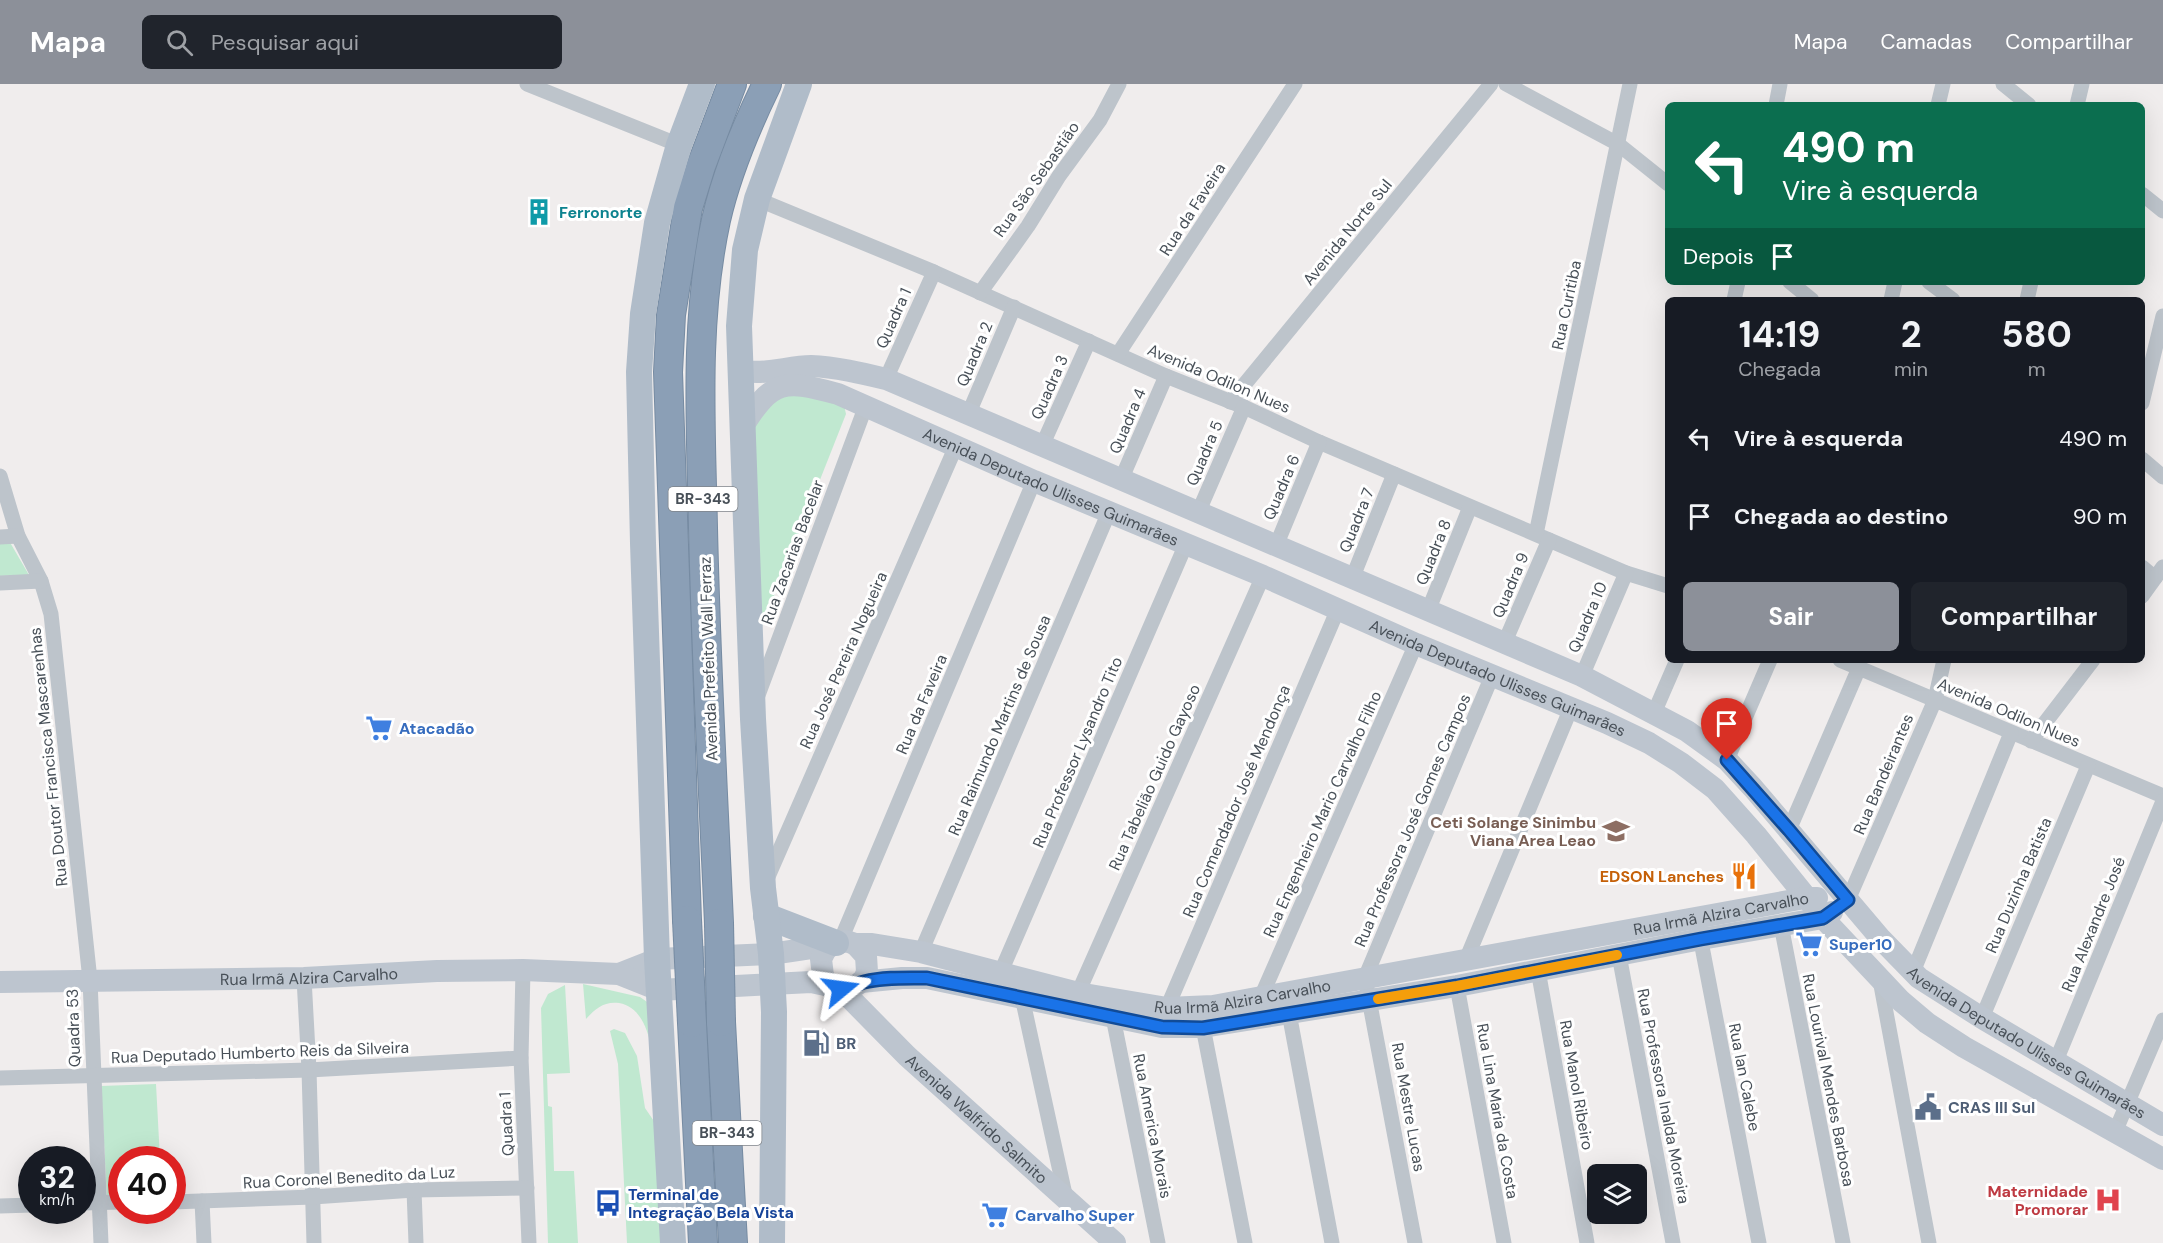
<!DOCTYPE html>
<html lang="pt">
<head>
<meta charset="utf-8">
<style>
	body { margin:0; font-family:"DM Sans",sans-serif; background:#20242c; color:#f1f3f6; height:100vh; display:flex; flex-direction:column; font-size:22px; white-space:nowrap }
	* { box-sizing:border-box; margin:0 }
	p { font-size:20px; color:#9ea1a6 }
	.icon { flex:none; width:33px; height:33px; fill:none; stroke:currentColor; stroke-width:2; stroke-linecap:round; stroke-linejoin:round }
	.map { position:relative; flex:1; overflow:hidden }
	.panel { position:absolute; left:1665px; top:213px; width:480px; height:366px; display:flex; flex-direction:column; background:#171b24; border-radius:9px; box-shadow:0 6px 24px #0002 }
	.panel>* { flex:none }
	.guide { position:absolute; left:1665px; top:18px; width:480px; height:183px; border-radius:9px; box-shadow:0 6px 24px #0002; background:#0b6e4f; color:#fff; overflow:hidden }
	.tools { position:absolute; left:1587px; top:1080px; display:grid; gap:12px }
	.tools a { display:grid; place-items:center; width:60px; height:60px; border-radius:9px; background:#171b24; box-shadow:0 6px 24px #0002; font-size:30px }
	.speed { position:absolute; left:18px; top:1062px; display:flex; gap:12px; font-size:30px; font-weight:700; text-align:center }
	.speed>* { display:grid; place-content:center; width:78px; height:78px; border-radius:50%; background:#171b24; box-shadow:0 6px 24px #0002; line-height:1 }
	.speed small { font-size:15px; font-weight:400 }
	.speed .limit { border:9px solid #d22; background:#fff; color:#111 }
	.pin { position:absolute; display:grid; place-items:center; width:51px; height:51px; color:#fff; margin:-62px -26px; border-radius:50% 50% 50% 0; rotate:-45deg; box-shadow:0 0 6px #0007 }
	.pin .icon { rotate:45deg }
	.me { position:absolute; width:66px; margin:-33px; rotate:74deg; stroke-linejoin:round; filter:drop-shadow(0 0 4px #0008) }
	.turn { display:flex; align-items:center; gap:21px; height:126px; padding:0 18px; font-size:27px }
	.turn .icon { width:78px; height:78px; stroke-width:2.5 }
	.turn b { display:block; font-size:42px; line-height:51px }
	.then { display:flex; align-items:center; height:57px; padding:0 18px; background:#0003; gap:12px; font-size:22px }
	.eta { display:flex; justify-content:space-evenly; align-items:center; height:102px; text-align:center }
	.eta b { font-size:36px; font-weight:700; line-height:42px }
	.button { display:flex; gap:12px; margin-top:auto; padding:12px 18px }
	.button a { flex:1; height:69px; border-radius:9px; background:#8c9099; color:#fff; font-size:24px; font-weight:700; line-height:69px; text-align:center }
	.button a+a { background:#20242c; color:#f1f3f6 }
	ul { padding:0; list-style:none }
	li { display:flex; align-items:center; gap:18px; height:78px; padding:0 18px }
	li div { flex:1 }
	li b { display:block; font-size:22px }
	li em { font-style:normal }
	header { display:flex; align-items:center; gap:36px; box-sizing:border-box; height:84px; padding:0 30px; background:#8c9099; color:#fff }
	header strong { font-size:28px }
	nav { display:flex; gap:33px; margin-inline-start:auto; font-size:21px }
	.search { width:420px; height:54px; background:#20242c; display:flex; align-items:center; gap:15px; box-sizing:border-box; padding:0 21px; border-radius:9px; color:#9ea1a6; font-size:22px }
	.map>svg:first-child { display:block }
	.green { fill:#c0e8d0 }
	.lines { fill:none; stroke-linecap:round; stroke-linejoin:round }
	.highway-casing { stroke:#768ba2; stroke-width:30 }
	.street { stroke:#bdc4cb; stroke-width:15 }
	.secondary { stroke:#bdc5cf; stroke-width:22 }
	.primary { stroke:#b0bcc9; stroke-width:26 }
	.highway { stroke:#8b9fb6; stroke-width:28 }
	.highway-bridge-casing { stroke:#768ba2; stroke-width:30; stroke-linecap:butt }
	.highway-bridge { stroke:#8b9fb6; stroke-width:28 }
	.route-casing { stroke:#114b97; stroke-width:15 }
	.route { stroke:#1a73e8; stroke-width:10 }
	.slow { stroke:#f59e0b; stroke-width:10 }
	.labels { text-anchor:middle; stroke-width:6; stroke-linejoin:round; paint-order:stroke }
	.shield { fill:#fff; stroke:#7f848a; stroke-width:1.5 }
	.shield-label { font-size:15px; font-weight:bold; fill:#485058 }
	.street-label { font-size:16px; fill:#485058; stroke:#fff }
	.culture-label { font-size:16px; font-weight:bold; fill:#0d838f; stroke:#fff; text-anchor:start }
	.shop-label { font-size:16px; font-weight:bold; fill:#366cbe; stroke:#fff; text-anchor:start }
	.education-label { font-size:16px; font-weight:bold; fill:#785e54; stroke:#fff; text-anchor:end }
	.food-label { font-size:16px; font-weight:bold; fill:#c56008; stroke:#fff; text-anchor:end }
	.service-label { font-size:16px; font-weight:bold; fill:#4e5e75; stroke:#fff; text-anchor:start }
	.health-label { font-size:16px; font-weight:bold; fill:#be3a42; stroke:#fff; text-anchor:end }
	.transit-label { font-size:16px; font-weight:bold; fill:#164399; stroke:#fff; text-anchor:start }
</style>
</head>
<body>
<header>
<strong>Mapa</strong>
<div class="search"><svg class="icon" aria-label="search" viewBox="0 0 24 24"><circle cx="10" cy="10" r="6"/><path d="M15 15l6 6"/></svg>Pesquisar aqui</div>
<nav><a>Mapa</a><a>Camadas</a><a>Compartilhar</a></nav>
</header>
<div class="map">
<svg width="2163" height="1159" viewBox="0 0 2163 1159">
	<rect width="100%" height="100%" fill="#f0eded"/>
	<g class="green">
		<path d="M777 308 843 317 846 330 759 550 753 344Z"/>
		<path d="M8 455 29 491 0 492V456Z"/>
		<path d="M583 900 640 913 650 920 658 995C652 971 650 924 619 919 604 917 595 925 586 935Z"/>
		<path d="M565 901 570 989 547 990 548 1022 552 1023 554 1087H574L578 1159H548L541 924 548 910Z"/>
		<path d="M614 945 625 949 637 972 645 1024 660 1046 666 1159H627L618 980 610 947Z"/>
		<path d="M156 1000 160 1075 122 1076 121 1114H107L101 1002Z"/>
	</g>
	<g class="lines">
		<defs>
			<g id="highway">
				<path d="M687 836 668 288 671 231 688 124 701 82 732 0"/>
				<path d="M719 839C713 708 706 576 703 444 701 342 694 238 716 136 726 92 747 41 767 0"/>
				<path d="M721 938 733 1159"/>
				<path d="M692 939 703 1159"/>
			</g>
		</defs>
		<use href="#highway" class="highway-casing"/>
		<g class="street">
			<path d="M527 0 679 61"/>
			<path d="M1506 0 1618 60 1668 100"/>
			<path d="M2003 0 2029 21"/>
			<path d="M1776 21 1780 0"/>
			<path d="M1938 21 1943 0"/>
			<path d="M2077 21 2082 0"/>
			<path d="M2142 110 2163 127"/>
			<path d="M757 115 934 188 1166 292 1244 323 1319 358 1549 456 1626 489 1668 502"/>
			<path d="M1790 198 1812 216"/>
			<path d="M1929 198 1953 216"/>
			<path d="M980 209 1028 142 1059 92 1100 36 1119 0"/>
			<path d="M1734 216 1738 198"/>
			<path d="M1891 216 1895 198"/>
			<path d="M2027 216 2031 198"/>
			<path d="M1118 270 1295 0"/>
			<path d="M886 295 934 188"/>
			<path d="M1230 318 1491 0"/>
			<path d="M2142 319 2163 232"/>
			<path d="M968 331 1014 223"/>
			<path d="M1042 362 1089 257"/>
			<path d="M2142 375 2163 393"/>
			<path d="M0 392 18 452 41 497 51 530 90 896 101 1159"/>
			<path d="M1121 396 1166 292"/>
			<path d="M1198 429 1244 323"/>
			<path d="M1536 450 1630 0"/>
			<path d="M0 453 18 452"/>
			<path d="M1276 462 1319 358"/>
			<path d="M2142 483 2155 494"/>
			<path d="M1352 495 1394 390"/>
			<path d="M0 499 41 497"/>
			<path d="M2142 512 2163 483"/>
			<path d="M1428 527 1470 423"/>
			<path d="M1504 560 1549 456"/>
			<path d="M1840 576 2163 712"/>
			<path d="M1582 592 1626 489"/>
			<path d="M757 614 865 324"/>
			<path d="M1654 629 1677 576"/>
			<path d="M2031 657 2093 576"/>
			<path d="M1727 676 1770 576"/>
			<path d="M1789 746 1859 584"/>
			<path d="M767 795 956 362"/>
			<path d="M1848 816 1935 616 1944 576"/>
			<path d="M1781 841 1843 1159"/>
			<path d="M1699 847 1759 1159"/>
			<path d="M840 858 1034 397"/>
			<path d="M921 868 1109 428"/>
			<path d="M1619 871 1673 1159"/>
			<path d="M1466 876 1571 624"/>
			<path d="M523 886 521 974 529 1159"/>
			<path d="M1538 886 1587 1159"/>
			<path d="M1913 888 2011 649"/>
			<path d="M1000 890 1186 460"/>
			<path d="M304 894 309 986 314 1159"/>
			<path d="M1880 896 1929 1159"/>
			<path d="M1457 902 1504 1159"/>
			<path d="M1078 909 1263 492"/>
			<path d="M1022 913 1066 1115"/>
			<path d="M1261 913 1416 560"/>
			<path d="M1167 924 1338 525"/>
			<path d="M1289 929 1332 1159"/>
			<path d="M1113 933 1158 1159"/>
			<path d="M1982 934 2088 682"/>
			<path d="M1203 943 1245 1159"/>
			<path d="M2056 977 2163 717"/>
			<path d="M0 994 309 986 521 974"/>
			<path d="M2115 1048 2163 936"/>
			<path d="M414 1106 416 1159"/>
			<path d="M202 1117 204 1159"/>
			<path d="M172 1118 313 1113 414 1106 527 1104"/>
			<path d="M82 1119 122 1118"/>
			<path d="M0 1122 32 1121"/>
			<path d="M1415 1159 1365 894 1492 592"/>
		</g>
		<g class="secondary">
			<path id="s1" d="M740 281 745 287C767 291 789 282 811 282 836 283 861 289 886 295L1582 592 1687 647 1727 676 1753 704 1881 855 1919 894 1982 934 2163 1041"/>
			<path id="s2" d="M742 344C772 295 784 295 838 310L1034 397 1263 492 1416 560 1607 639 1649 659 1681 679 1715 705 1756 751 1823 834 1901 917 1927 939 1964 963 2163 1075"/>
			<path d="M619 890 657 875 771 870 831 861"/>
			<path id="s3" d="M0 898 304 894 437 887 523 886 619 890 659 906 811 898 844 905 857 901 864 895 867 888 866 872 855 860"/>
			<path d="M861 898 902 894H927L1162 943H1203L1457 902 1701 855 1823 834 1832 828"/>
			<path id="s4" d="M829 901 823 892 821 875 825 867 831 861 846 857 855 860H872L921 868 1078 909 1167 924 1213 922 1805 814H1817"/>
			<path id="s5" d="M841 905 907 972 1115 1159"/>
		</g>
		<g class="primary">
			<path d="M766 832 836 859"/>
			<path d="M673 1159 657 875 643 459 639 288 643 230 657 139 679 61 702 0"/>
			<path d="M772 1159 774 928 771 870 763 804 753 635 739 242 745 166 757 115 799 0"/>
		</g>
		<use href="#highway" class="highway"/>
		<defs>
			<g id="highway-bridge">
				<path d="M687 836 692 939"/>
				<path d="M719 839 721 938"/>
			</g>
		</defs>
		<use href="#highway-bridge" class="highway-bridge-casing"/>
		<use href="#highway-bridge" class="highway-bridge"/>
	</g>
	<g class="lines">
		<defs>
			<path id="route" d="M841 905C851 905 856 900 864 898 884 893 907 894 927 894L1162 943 1203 944 1457 902 1701 855 1823 834 1848 816 1789 746 1727 676"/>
		</defs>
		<use href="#route" class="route-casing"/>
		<use href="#route" class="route"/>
		<path class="slow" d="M1378 915 1457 902 1617 871"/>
	</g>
	<defs>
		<symbol id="building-bare" viewBox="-9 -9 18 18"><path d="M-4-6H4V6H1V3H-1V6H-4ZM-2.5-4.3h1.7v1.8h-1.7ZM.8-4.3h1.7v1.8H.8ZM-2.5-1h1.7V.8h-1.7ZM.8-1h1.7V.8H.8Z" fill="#0f9aa8" stroke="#fff" stroke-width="2.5" paint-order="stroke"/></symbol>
		<symbol id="supermarket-bare" viewBox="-9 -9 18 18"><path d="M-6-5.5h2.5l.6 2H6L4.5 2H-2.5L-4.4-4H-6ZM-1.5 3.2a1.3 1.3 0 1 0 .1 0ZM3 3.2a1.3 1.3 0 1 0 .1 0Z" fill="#3f7fe0" stroke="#fff" stroke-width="2.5" paint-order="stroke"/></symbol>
		<symbol id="school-bare" viewBox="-9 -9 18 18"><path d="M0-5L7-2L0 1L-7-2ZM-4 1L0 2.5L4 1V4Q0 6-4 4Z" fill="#8d6e63" stroke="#fff" stroke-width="2.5" paint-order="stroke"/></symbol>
		<symbol id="restaurant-bare" viewBox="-9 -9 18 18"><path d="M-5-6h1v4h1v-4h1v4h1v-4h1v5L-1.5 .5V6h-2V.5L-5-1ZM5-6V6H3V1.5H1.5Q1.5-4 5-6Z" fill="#e8710a" stroke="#fff" stroke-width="2.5" paint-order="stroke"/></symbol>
		<symbol id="fuel-bare" viewBox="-9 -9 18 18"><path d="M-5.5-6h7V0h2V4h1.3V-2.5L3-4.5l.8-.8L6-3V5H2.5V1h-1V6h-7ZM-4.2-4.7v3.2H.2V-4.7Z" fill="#5c6f8a" stroke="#fff" stroke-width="2.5" paint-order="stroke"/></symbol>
		<symbol id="civic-bare" viewBox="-9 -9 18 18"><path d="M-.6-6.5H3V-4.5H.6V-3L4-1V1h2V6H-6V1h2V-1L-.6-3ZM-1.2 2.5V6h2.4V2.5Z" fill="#5c6f8a" stroke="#fff" stroke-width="2.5" paint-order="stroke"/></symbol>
		<symbol id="hospital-bare" viewBox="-9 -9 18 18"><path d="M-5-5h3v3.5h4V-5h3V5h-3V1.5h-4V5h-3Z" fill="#e0444e" stroke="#fff" stroke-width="2.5" paint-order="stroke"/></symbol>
		<symbol id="bus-bare" viewBox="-9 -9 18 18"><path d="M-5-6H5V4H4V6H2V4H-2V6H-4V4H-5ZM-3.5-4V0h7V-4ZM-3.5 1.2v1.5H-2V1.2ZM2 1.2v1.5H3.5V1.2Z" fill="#1a4fb4" stroke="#fff" stroke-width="2.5" paint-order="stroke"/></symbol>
	</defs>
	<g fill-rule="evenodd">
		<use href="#building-bare" x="520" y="109" width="38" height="38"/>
		<use href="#supermarket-bare" x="360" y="625" width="38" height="38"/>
		<use href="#school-bare" x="1597" y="728" width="38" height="38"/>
		<use href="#restaurant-bare" x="1725" y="773" width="38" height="38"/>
		<use href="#supermarket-bare" x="1790" y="841" width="38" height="38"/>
		<use href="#fuel-bare" x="797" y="940" width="38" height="38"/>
		<use href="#civic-bare" x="1909" y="1004" width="38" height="38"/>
		<use href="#hospital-bare" x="2089" y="1097" width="38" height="38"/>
		<use href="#bus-bare" x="589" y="1100" width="38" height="38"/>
		<use href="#supermarket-bare" x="976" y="1112" width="38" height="38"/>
	</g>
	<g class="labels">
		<g class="shield">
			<rect x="668.5" y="403" width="69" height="24" rx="4.5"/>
			<rect x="692.5" y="1037" width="69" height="24" rx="4.5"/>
		</g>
		<g class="shield-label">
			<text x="703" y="420">BR-343</text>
			<text x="727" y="1054">BR-343</text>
		</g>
		<g class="street-label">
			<text transform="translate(1036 95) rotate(-55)" y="6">Rua São Sebastião</text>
			<text transform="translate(1192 125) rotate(-57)" y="6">Rua da Faveira</text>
			<text transform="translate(1347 148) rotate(-51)" y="6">Avenida Norte Sul</text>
			<text transform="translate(1566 221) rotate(-78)" y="6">Rua Curitiba</text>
			<text transform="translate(893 234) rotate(-66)" y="6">Quadra 1</text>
			<text transform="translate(974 270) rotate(-67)" y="6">Quadra 2</text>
			<text transform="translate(1219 294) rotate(23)" y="6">Avenida Odilon Nues</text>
			<text transform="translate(1049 303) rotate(-66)" y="6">Quadra 3</text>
			<text transform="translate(1127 337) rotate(-67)" y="6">Quadra 4</text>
			<text transform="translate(1204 369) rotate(-67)" y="6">Quadra 5</text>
			<text dy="6" stroke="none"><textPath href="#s2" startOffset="348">Avenida Deputado Ulisses Guimarães</textPath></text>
			<text transform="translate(1281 403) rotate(-67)" y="6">Quadra 6</text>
			<text transform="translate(1356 436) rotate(-68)" y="6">Quadra 7</text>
			<text transform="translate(792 468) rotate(-70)" y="6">Rua Zacarias Bacelar</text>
			<text transform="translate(1433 468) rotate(-68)" y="6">Quadra 8</text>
			<text transform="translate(1510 501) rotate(-67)" y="6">Quadra 9</text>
			<text transform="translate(1587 533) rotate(-67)" y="6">Quadra 10</text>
			<text transform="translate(708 575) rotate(-92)" y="6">Avenida Prefeito Wall Ferraz</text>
			<text transform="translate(843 576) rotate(-66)" y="6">Rua José Pereira Nogueira</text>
			<text dy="6" stroke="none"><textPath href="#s2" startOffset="834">Avenida Deputado Ulisses Guimarães</textPath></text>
			<text transform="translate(921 620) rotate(-67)" y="6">Rua da Faveira</text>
			<text transform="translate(2009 628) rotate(23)" y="6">Avenida Odilon Nues</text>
			<text transform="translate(999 641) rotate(-67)" y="6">Rua Raimundo Martins de Sousa</text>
			<text transform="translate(1077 668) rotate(-67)" y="6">Rua Professor Lysandro Tito</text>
			<text transform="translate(48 673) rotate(-96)" y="6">Rua Doutor Francisca Mascarenhas</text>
			<text transform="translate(1883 690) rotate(-67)" y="6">Rua Bandeirantes</text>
			<text transform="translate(1154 693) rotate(-66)" y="6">Rua Tabelião Guido Gayoso</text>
			<text transform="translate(1236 717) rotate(-67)" y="6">Rua Comendador José Mendonça</text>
			<text transform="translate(1322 730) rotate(-66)" y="6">Rua Engenheiro Mario Carvalho Filho</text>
			<text transform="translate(1412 736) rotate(-67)" y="6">Rua Professora José Gomes Campos</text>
			<text transform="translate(2018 801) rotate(-67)" y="6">Rua Duzinha Batista</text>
			<text dy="6" stroke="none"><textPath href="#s4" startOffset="952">Rua Irmã Alzira Carvalho</textPath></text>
			<text transform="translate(2093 840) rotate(-68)" y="6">Rua Alexandre José</text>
			<text dy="6" stroke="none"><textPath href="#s3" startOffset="309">Rua Irmã Alzira Carvalho</textPath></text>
			<text dy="6" stroke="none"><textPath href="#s4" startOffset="466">Rua Irmã Alzira Carvalho</textPath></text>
			<text transform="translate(73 944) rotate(-92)" y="6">Quadra 53</text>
			<text dy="6" stroke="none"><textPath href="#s1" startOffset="1491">Avenida Deputado Ulisses Guimarães</textPath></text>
			<text transform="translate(260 968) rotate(-2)" y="6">Rua Deputado Humberto Reis da Silveira</text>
			<text transform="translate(1745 993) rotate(79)" y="6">Rua Ian Calebe</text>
			<text transform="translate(1829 996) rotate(79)" y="6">Rua Lourival Mendes Barbosa</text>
			<text transform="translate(1577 1001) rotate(80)" y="6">Rua Manol Ribeiro</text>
			<text transform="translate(1664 1012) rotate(79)" y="6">Rua Professora Inalda Moreira</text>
			<text transform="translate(1409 1023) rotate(80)" y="6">Rua Mestre Lucas</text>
			<text transform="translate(1498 1027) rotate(80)" y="6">Rua Lina Maria da Costa</text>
			<text dy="6" stroke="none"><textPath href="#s5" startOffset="188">Avenida Walfrido Salmito</textPath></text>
			<text transform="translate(506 1040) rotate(-93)" y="6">Quadra 1</text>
			<text transform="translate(1153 1042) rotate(79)" y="6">Rua America Morais</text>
			<text transform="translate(349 1093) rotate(-3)" y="6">Rua Coronel Benedito da Luz</text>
		</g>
		<g class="culture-label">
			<text x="559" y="134">Ferronorte</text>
		</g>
		<g class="shop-label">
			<text x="399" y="650">Atacadão</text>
			<text x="1829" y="866">Super10</text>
			<text x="1015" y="1137">Carvalho Super</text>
		</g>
		<g class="education-label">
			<text x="1596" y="744">Ceti Solange Sinimbu<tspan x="1596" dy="18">Viana Area Leao</tspan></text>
		</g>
		<g class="food-label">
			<text x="1724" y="798">EDSON Lanches</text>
		</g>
		<g class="service-label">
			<text x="836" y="965">BR</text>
			<text x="1948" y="1029">CRAS III Sul</text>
		</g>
		<g class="health-label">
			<text x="2088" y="1113">Maternidade<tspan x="2088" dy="18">Promorar</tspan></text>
		</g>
		<g class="transit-label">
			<text x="628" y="1116">Terminal de<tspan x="628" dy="18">Integração Bela Vista</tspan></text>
		</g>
	</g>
</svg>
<div class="tools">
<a><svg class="icon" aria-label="layers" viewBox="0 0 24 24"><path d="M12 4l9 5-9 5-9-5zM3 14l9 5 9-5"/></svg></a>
</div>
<div class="speed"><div>32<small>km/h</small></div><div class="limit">40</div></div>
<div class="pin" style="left:1727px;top:676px;background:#d93025"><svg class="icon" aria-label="arrive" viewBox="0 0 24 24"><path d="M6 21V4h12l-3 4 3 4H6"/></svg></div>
<svg class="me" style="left:841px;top:905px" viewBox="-20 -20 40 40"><path d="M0-17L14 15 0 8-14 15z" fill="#1a73e8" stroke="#fff" stroke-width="4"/></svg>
<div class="guide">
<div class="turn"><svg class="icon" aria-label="left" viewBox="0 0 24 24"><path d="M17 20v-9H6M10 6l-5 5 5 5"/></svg><div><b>490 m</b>Vire à esquerda</div></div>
<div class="then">Depois<svg class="icon" aria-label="arrive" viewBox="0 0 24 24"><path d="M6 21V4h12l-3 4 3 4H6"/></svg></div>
</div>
<section class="panel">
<div class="eta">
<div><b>14:19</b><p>Chegada</p></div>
<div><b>2</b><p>min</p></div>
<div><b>580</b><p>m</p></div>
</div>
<ul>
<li><svg class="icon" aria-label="left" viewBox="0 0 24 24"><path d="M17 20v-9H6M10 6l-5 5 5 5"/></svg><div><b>Vire à esquerda</b></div><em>490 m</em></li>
<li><svg class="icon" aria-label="arrive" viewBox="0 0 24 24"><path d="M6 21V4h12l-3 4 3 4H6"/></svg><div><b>Chegada ao destino</b></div><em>90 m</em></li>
</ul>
<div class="button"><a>Sair</a><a>Compartilhar</a></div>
</section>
</div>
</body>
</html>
